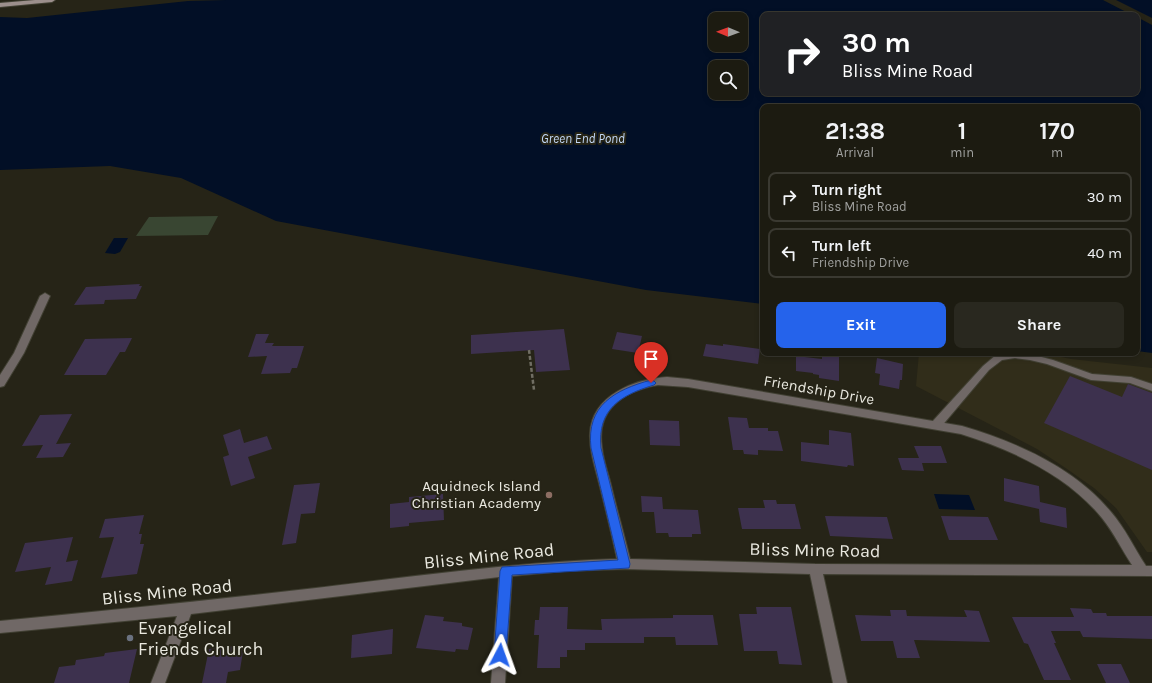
<!DOCTYPE html>
<html lang="en">
<head>
<meta charset="utf-8">
<style>
	body { margin:0; font-family:Karla,sans-serif; background:#29281f; color:#f1f3f6; height:100vh; display:flex; flex-direction:column; font-size:15px; white-space:nowrap }
	* { box-sizing:border-box; margin:0 }
	p { font-size:13px; color:#a0a19f }
	.icon { flex:none; width:22px; height:22px; fill:none; stroke:currentColor; stroke-width:2; stroke-linecap:round; stroke-linejoin:round }
	.map { position:relative; flex:1; overflow:hidden }
	.side { position:absolute; left:760px; top:104px; width:380px; height:252px; display:flex; flex-direction:column; background:#1c1b11; border-radius:8px; box-shadow:0 2px 6px #0003,0 0 0 1px #3a3931 }
	.side>* { flex:none }
	.guide { position:absolute; left:760px; top:12px; width:380px; height:84px; border-radius:8px; box-shadow:0 2px 6px #0003,0 0 0 1px #3a3931; background:#202124; color:#fff; overflow:hidden }
	.needle { width:26px; rotate:271deg }
	.tools { position:absolute; left:708px; top:12px; display:grid; gap:8px }
	.tools a { display:grid; place-items:center; width:40px; height:40px; border-radius:8px; background:#1c1b11; box-shadow:0 2px 6px #0003,0 0 0 1px #3a3931; font-size:20px }
	.pin { position:absolute; display:grid; place-items:center; width:34px; height:34px; color:#fff; margin:-41px -17px; border-radius:50% 50% 50% 0; rotate:-45deg; box-shadow:0 0 4px #0007 }
	.pin .icon { rotate:45deg }
	.me { position:absolute; width:44px; margin:-22px; rotate:4deg; stroke-linejoin:round; filter:drop-shadow(0 0 3px #0008) }
	.turn { display:flex; align-items:center; gap:14px; height:84px; padding:0 16px; font-size:18px }
	.turn .icon { width:52px; height:52px; stroke-width:2.5 }
	.turn b { display:block; font-size:28px; line-height:34px }
	.eta { display:flex; justify-content:space-evenly; align-items:center; height:68px; text-align:center }
	.eta b { font-size:24px; font-weight:700; line-height:28px }
	.button { display:flex; gap:8px; margin-top:auto; padding:8px 16px }
	.button a { flex:1; height:46px; border-radius:8px; background:#2563eb; color:#fff; font-size:16px; font-weight:700; line-height:46px; text-align:center }
	.button a+a { background:#29281f; color:#f1f3f6 }
	ul { padding:0; list-style:none }
	li { display:flex; align-items:center; gap:12px; height:50px; margin:0 8px 6px; padding:0 8px; border:2px solid #3a3931; border-radius:8px }
	li div { flex:1 }
	li b { display:block; font-size:15px }
	li em { font-style:normal }
	.map>svg:first-child { display:block }
	.built { fill:#312d1a }
	.green { fill:#394632 }
	.water { fill:#020f26; fill-rule:evenodd }
	.building { fill:#3d314e }
	.lines { fill:none; stroke-linecap:round; stroke-linejoin:round }
	.lane-casing { stroke:#414033; stroke-width:2 }
	.street-casing { stroke:#414033; stroke-width:2 }
	.secondary-casing { stroke:#414033; stroke-width:2 }
	.path { stroke:#706e63; stroke-width:2.5; stroke-dasharray:4 2; stroke-linecap:butt }
	.lane { fill:#706866; fill-rule:evenodd }
	.street { fill:#706866; fill-rule:evenodd }
	.secondary { fill:#9c8f8c; fill-rule:evenodd }
	.route { fill:#2563eb; stroke:#184099 }
	.education-dot { fill:#8d6e63; stroke:#262417; stroke-width:1.5 }
	.worship-dot { fill:#6b7280; stroke:#262417; stroke-width:1.5 }
	.labels { text-anchor:middle; stroke-width:4; stroke-linejoin:round; paint-order:stroke }
	.far-water-label { font-size:13px; font-style:italic; fill:#c3d9f8; stroke:#262417 }
	.street-label { font-size:15px; fill:#eae9e0; stroke:#262417 }
	.poi-label { font-size:15px; fill:#eae9e0; stroke:#262417; text-anchor:end }
	.near-street-label { font-size:18px; fill:#eae9e0; stroke:#262417 }
	.near-poi-label { font-size:18px; fill:#eae9e0; stroke:#262417; text-anchor:start }
</style>
</head>
<body>
<div class="map">
<svg width="1152" height="683" viewBox="0 0 1152 683">
	<rect width="100%" height="100%" fill="#262417"/>
	<path class="built" d="M919 353H1042L1071 359 1152 368V552H1147L1116 508 1094 488 1067 469 1037 449 916 386Z"/>
	<path class="green" d="M218 216 208 235 136 236 149 217Z"/>
	<g class="water">
		<path d="M226 0H1103L1132 15H763V93H1137V17L1152 25V353L1137 351V107H763V304L646 290 276 221 181 178 110 166 0 170V17L27 18 188 1ZM715 19H741V45H715ZM715 67H741V93H715Z"/>
		<path d="M1116 0H1152V18Z"/>
		<path d="M114 238H128L120 252 115 254 105 253Z"/>
		<path d="M934 494 969 495 975 510 939 509Z"/>
	</g>
	<g class="building">
		<path d="M140 284 139 286H142L136 299 105 300 104 304 74 305 86 287Z"/>
		<path d="M564 329 570 370 536 372 534 350 471 354V335Z"/>
		<path d="M617 332 642 336 638 353 612 349Z"/>
		<path d="M256 334H269L265 343H274L272 346H304L297 368H292L290 373 261 374 267 356 248 357Z"/>
		<path d="M132 338 125 352H120L106 375H64L85 339Z"/>
		<path d="M706 344 723 346V344L760 349 758 364 703 356Z"/>
		<path d="M822 353 839 354V381L819 378V375L813 374V373L796 371V356L822 359Z"/>
		<path d="M877 358 903 364 902 380H900L899 389 879 385 880 374 875 373Z"/>
		<path d="M1070 376 1122 397 1128 384 1152 393V470L1044 423Z"/>
		<path d="M72 414 56 444 71 443 63 457 36 458 43 445 22 446 40 415Z"/>
		<path d="M728 417 747 418 749 428H768V431H778L783 451 758 450V455L744 454 743 450H733Z"/>
		<path d="M649 420 679 421 680 446 650 445Z"/>
		<path d="M240 429 244 443 267 436 272 449 248 457 255 478 231 486 223 457 229 455 223 435Z"/>
		<path d="M829 430 851 433 854 466 848 465 847 467 801 461V442L829 445Z"/>
		<path d="M914 446H941L947 463H922L924 471 902 470 898 458H919Z"/>
		<path d="M1004 478 1039 486 1040 502 1066 508 1067 528 1040 522 1039 509 1004 501Z"/>
		<path d="M320 483 315 513 301 514 296 543 282 545 294 485Z"/>
		<path d="M443 494 444 520 409 523V526L390 528V504L409 502V497Z"/>
		<path d="M641 496 662 497 663 509 698 510 701 534H692V537H669L668 533H656L654 512H642Z"/>
		<path d="M763 500H776L777 504H795L801 529H742L738 508H765Z"/>
		<path d="M144 515 139 534H142L140 544H144L137 574 101 578 114 537 99 538 105 519Z"/>
		<path d="M825 516 887 517 893 539 830 536Z"/>
		<path d="M941 516 988 517 998 540H949Z"/>
		<path d="M73 537 66 562 78 560 72 581 45 585 51 567 15 572 25 543Z"/>
		<path d="M540 607H568L567 629 602 630 601 619 673 618V615H713L718 645H676L675 637H644V643H585V650H567V657H560V668H537L539 635H534L535 620H539Z"/>
		<path d="M756 607H791L802 665 779 664 777 651H744L739 614H757Z"/>
		<path d="M1070 608 1091 609 1093 613H1106L1107 616H1152V639L1083 637 1080 631H1051L1056 643H1054L1071 680H1044L1028 644 1024 643 1012 617H1074Z"/>
		<path d="M890 610H906L907 616 967 617 964 610 979 611 990 642 914 640 920 658H897L893 641H861L855 615 891 616Z"/>
		<path d="M425 615 444 617 443 621 462 623V626L473 628 468 650 456 649 455 652 416 648Z"/>
		<path d="M393 629 392 654 351 658 352 635Z"/>
		<path d="M244 645 240 670 228 672 226 683H202L209 649Z"/>
		<path d="M137 649 129 683H54L59 667 75 665 76 660 104 656 105 653Z"/>
		<path d="M1097 664H1121L1130 683H1106Z"/>
	</g>
	<g class="lines">
		<defs>
			<path id="lane" d="M1007 353 1030 354 1053 360 1092 374 1131 377 1152 384V391L1130 383 1091 380 1047 364 1030 360 1015 358 1002 360 989 370 940 428H932L931 425 932 422 983 366 996 355Z"/>
			<g id="street">
				<path d="M45 293 50 296 24 353 4 386 0 387V375L14 353 40 296Z"/>
				<path d="M667 377 688 379 962 426C1016 442 1074 467 1111 512 1125 528 1134 548 1146 566H1152V576L823 574 847 683H833L810 574 625 569 565 571 512 576 505 683H491L499 577 191 614 165 683H151L177 616 0 633V621C106 611 211 600 316 588 417 576 516 562 617 559 612 535 606 511 600 487 596 470 589 451 590 433 592 395 635 379 667 377ZM658 385 688 387 961 434C1013 450 1068 476 1102 518 1114 533 1122 550 1132 565L815 564 630 559C624 534 617 510 611 485 608 472 603 460 602 447 596 409 624 391 658 385Z"/>
			</g>
			<path id="secondary" d="M35 0H55L52 2 0 7V3Z"/>
		</defs>
		<use href="#lane" class="lane-casing"/>
		<use href="#street" class="street-casing"/>
		<use href="#secondary" class="secondary-casing"/>
		<path class="path" d="M529 350 534 390"/>
		<use href="#lane" class="lane"/>
		<use href="#street" class="street"/>
		<use href="#secondary" class="secondary"/>
	</g>
	<path class="route" d="M651 380 654 381 656 383 654 385C621 395 597 409 601 448L630 564 629 568 512 575 506 655 505 659 500 661 495 659 494 655 500 571 502 567 618 560 591 448C586 405 615 390 651 380Z"/>
	<circle class="education-dot" cx="549" cy="495" r="4"/>
	<circle class="worship-dot" cx="130" cy="638" r="4"/>
	<g class="labels">
		<g class="far-water-label">
			<text x="583" y="143">Green End Pond</text>
		</g>
		<g class="street-label">
			<text transform="translate(819 390) rotate(10)" y="5">Friendship Drive</text>
		</g>
		<g class="poi-label">
			<text x="541" y="491">Aquidneck Island<tspan x="541" dy="17">Christian Academy</tspan></text>
		</g>
		<g class="near-street-label">
			<text transform="translate(815 550) rotate(1)" y="6">Bliss Mine Road</text>
			<text transform="translate(489 556) rotate(-6)" y="6">Bliss Mine Road</text>
			<text transform="translate(167 592) rotate(-6)" y="6">Bliss Mine Road</text>
		</g>
		<g class="near-poi-label">
			<text x="138" y="634">Evangelical<tspan x="138" dy="21">Friends Church</tspan></text>
		</g>
	</g>
</svg>
<div class="tools">
<a><svg class="needle" viewBox="-14 -14 28 28"><path d="M0-13l5 13h-10z" fill="#e53935"/><path d="M0 13l5-13h-10z" fill="#a0a19f"/></svg></a>
<a><svg class="icon" aria-label="search" viewBox="0 0 24 24"><circle cx="10" cy="10" r="6"/><path d="M15 15l6 6"/></svg></a>
</div>
<div class="pin" style="left:651px;top:383px;background:#d93025"><svg class="icon" aria-label="arrive" viewBox="0 0 24 24"><path d="M6 21V4h12l-3 4 3 4H6"/></svg></div>
<svg class="me" style="left:500px;top:655px" viewBox="-20 -20 40 40"><path d="M0-17L14 15 0 8-14 15z" fill="#2563eb" stroke="#fff" stroke-width="4"/></svg>
<div class="guide">
<div class="turn"><svg class="icon" aria-label="right" viewBox="0 0 24 24"><path d="M7 20v-9h11M14 6l5 5-5 5"/></svg><div><b>30 m</b>Bliss Mine Road</div></div>
</div>
<section class="side">
<div class="eta">
<div><b>21:38</b><p>Arrival</p></div>
<div><b>1</b><p>min</p></div>
<div><b>170</b><p>m</p></div>
</div>
<ul>
<li><svg class="icon" aria-label="right" viewBox="0 0 24 24"><path d="M7 20v-9h11M14 6l5 5-5 5"/></svg><div><b>Turn right</b><p>Bliss Mine Road</p></div><em>30 m</em></li>
<li><svg class="icon" aria-label="left" viewBox="0 0 24 24"><path d="M17 20v-9H6M10 6l-5 5 5 5"/></svg><div><b>Turn left</b><p>Friendship Drive</p></div><em>40 m</em></li>
</ul>
<div class="button"><a>Exit</a><a>Share</a></div>
</section>
</div>
</body>
</html>
